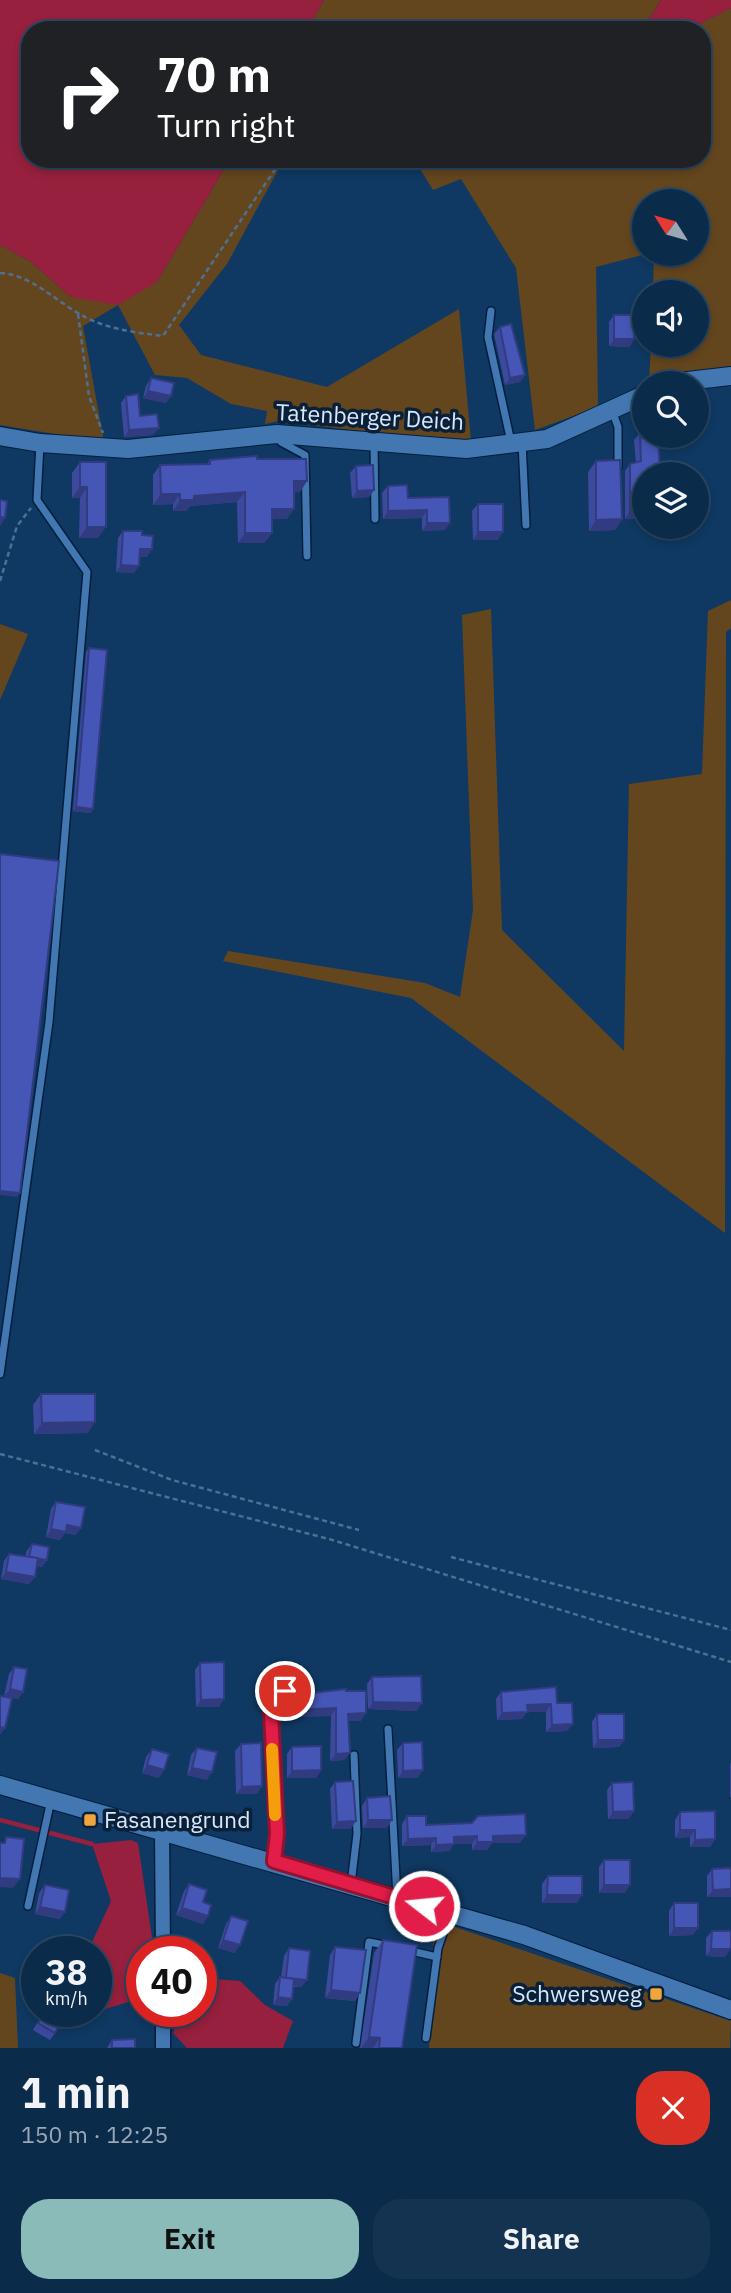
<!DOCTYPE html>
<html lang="en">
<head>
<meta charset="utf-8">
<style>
	body { margin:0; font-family:"IBM Plex Sans",sans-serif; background:#143351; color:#f1f3f6; height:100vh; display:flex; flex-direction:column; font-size:26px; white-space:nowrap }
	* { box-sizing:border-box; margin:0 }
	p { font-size:23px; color:#9aa7b5 }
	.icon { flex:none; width:38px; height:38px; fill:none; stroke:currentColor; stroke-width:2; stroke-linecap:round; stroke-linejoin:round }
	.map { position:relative; height:2048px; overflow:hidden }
	.side { display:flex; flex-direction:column; background:#0b2b4a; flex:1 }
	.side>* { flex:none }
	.guide { position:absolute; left:21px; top:21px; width:690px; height:147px; border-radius:28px; box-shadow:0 4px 10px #0003,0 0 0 2px #2b4762; background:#202124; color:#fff; overflow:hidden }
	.needle { width:46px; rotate:307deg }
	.controls { position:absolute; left:632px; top:189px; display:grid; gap:14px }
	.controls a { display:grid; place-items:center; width:77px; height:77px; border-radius:50%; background:#0b2b4a; box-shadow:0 4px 10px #0003,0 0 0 2px #2b4762; font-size:35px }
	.speed { position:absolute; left:21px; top:1936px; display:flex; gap:14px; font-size:35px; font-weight:700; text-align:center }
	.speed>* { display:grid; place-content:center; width:91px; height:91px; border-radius:50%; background:#0b2b4a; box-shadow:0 4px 10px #0003,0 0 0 2px #2b4762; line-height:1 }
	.speed small { font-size:18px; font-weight:400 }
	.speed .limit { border:10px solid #d22; background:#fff; color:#111 }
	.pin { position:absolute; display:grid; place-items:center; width:60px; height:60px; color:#fff; margin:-30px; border:4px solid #fff; border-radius:50%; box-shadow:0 2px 7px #0007 }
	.me { position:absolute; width:77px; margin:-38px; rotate:286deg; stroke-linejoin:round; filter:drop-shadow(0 0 5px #0008) }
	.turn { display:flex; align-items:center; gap:24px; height:147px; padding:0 21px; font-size:32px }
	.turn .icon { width:91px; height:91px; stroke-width:2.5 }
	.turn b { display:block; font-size:49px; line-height:60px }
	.round { display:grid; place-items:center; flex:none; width:74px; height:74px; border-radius:28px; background:#143351 }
	.overview { display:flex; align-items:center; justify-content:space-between; height:119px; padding:0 21px }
	h1 { font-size:42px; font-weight:700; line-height:52px }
	.primary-button { display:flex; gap:14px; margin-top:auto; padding:14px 21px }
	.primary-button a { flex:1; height:80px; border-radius:28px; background:#8bbbb9; color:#111; font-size:28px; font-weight:700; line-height:80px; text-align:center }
	.primary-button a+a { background:#143351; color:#f1f3f6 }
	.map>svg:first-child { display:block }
	.green { fill:#64461e }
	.water { fill:#96203d }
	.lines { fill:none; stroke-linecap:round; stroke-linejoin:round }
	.stream { stroke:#96203d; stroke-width:4.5 }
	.service-casing { stroke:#041f3d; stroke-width:10 }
	.minor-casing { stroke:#041f3d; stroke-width:17 }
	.tertiary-casing { stroke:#041f3d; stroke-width:20 }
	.path { stroke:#4e7093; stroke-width:2.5; stroke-dasharray:5 3.5; stroke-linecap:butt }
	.service { stroke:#4277b2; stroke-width:7 }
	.minor { stroke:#4277b2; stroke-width:14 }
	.tertiary { stroke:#4277b2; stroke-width:18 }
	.wall { fill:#3c4a9d }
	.shaded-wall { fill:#313c80 }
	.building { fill:#4656b7; stroke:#313c80; stroke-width:2 }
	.route-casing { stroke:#92132f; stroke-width:18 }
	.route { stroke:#e11d48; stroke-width:12 }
	.slow { stroke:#f59e0b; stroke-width:12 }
	.poi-dot { fill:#efa73d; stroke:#092038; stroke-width:2.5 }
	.labels { text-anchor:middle; stroke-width:7; stroke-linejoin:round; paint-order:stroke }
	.street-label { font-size:23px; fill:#d8e8fc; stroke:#092038 }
	.poi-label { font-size:23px; fill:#d8e8fc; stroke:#092038; text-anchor:start }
</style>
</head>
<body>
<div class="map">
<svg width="731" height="2048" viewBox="0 0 731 2048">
	<rect width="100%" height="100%" fill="#0f3963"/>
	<g class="green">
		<path d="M324 0H661L642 30H307Z"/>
		<path d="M731 8V369L673 375 649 383 651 345H696V292H653L654 254H696V201H644L646 254 596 267 598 407 535 430 516 268 461 179 433 190 414 159H702V30H687Z"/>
		<path d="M230 159H284L227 264 179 325 201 355 327 387 459 309 471 441 417 438 278 421 265 424 267 411 231 404 187 378 155 375 118 305 83 326 104 442 0 425V245L30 261 71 297 157 282Z"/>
		<path d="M731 600V628L726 632 725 1233 411 998 223 961 228 951 425 983 460 997 473 910 462 615 491 609 502 930 624 1051 629 784 702 774 708 611Z"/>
		<path d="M0 624 28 634 0 700Z"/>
		<path d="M434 1920 731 2021 730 2048H429Z"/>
		<path d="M0 1973 15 1978 18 2048H0Z"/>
	</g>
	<g class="water">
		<path d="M0 0H324L307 30H30V159H230L157 282 118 305 71 297 30 261 0 245Z"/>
		<path d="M661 0H731V8L687 30H642Z"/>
		<path d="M131 1840 138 1843 154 1951H142L141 1998 99 2011 96 2006V1951H88L111 1901 92 1844Z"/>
		<path d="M201 1978 240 1981 265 2005 293 2021 283 2048H187L173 2033 180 2011H201Z"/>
	</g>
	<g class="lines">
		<path class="stream" d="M0 1820 92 1844"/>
		<defs>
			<g id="service">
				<path d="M491 311 488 337 511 442"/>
				<path d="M612 410 618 427V467"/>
				<path d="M279 438 281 442 305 455 307 556"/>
				<path d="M374 442 375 519"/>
				<path d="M522 442 526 525"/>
				<path d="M0 1374 49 1022 87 572 37 500 40 444"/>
				<path d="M388 1729 397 1897"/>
				<path d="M274 1861 277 1834 271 1713 276 1701 286 1691"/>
				<path d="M351 1884 357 1834 354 1755"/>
				<path d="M28 1906 51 1800"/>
				<path d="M407 1950 437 1957"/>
				<path d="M426 2038 438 1948 450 1914"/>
				<path d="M356 2043 369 1942 389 1946"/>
			</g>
			<g id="minor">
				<path d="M162 1829 163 1951"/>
				<path d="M163 2011V2048"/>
			</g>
			<g id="tertiary">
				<path d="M670 383 731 376"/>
				<path d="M0 436 40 443 128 449 277 434 466 449 547 439 644 395"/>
				<path d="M0 1785 524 1935 731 2010"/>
			</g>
		</defs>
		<use href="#service" class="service-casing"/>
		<use href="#minor" class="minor-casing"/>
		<use href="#tertiary" class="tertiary-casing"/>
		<g class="path">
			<path d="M0 273C31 275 52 298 78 313 104 329 133 332 163 336L282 159"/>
			<path d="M78 314 89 396 103 433"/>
			<path d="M0 581 17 526 31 508"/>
			<path d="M95 1450 172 1480 359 1530"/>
			<path d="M0 1454 329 1539 731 1662"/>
			<path d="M451 1557 731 1630"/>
		</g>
		<use href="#service" class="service"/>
		<use href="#minor" class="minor"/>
		<use href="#tertiary" class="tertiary"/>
	</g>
	<g class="wall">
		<path d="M614 315 634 339 629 347 609 346V322Z"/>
		<path d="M500 327 525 375 520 382 505 385 494 334Z"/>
		<path d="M151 378 166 403 143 398 146 386Z"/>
		<path d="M126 396 140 416 153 435 124 437 121 403Z"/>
		<path d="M640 433 644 474V512L639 519H625V471L630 464 636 463 634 440Z"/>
		<path d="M257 459 307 481 300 492H294L287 519H272V533L264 543H238L237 502 190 506 186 511H173V504L153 505V475L160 465 207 464 210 460Z"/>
		<path d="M596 461 622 519 615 530 589 531 588 472Z"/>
		<path d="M80 462H106L98 538H79L80 498H72V473Z"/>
		<path d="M356 466 374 490 369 497 352 498 350 473Z"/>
		<path d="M388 486 408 498 449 497 445 530 422 531V518L383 519 382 493Z"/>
		<path d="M478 504 498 540H473L472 511Z"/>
		<path d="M123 531 142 535 147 557 139 556 134 573 116 572 118 538Z"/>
		<path d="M89 648 93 809 90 813 73 811 86 652Z"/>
		<path d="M41 1394 88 1433 34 1434 33 1405Z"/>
		<path d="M56 1502 76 1535 65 1533 60 1540 46 1537 51 1509Z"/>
		<path d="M32 1544 47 1560 42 1567 36 1566 29 1584 1 1579 4 1561 9 1554 26 1556V1552Z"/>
		<path d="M200 1663 219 1707H196L195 1670Z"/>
		<path d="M14 1667 23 1692 18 1699 4 1696 9 1674Z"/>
		<path d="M372 1677 417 1711 368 1709 367 1684Z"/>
		<path d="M346 1691 361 1721H348L350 1753 344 1760 330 1761 331 1716 283 1717V1703L288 1696Z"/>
		<path d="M501 1692 557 1703 567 1731 546 1732V1712H527L522 1719 497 1720 496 1699Z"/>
		<path d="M597 1714 624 1740 619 1747 593 1748 592 1722Z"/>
		<path d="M403 1743 418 1778H398L397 1750Z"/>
		<path d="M241 1744 257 1794H236L235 1751Z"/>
		<path d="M292 1747 321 1770 316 1778H287V1754Z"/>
		<path d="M197 1748 207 1780 187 1775 191 1755Z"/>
		<path d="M152 1749 159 1778 142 1773 146 1757Z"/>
		<path d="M731 1763V1797H730V1764Z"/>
		<path d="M335 1782 351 1829H332L330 1789Z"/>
		<path d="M612 1783 629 1819H608L607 1790Z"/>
		<path d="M367 1798 387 1828H363L362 1806Z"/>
		<path d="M680 1812 715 1839 710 1847H690V1837L675 1838V1820Z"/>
		<path d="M407 1816 426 1825 520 1843H492L487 1850H472V1844H454L449 1851 431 1852V1845L402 1846V1824Z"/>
		<path d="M604 1860 625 1893H599V1867Z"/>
		<path d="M731 1868V1897H707V1876L712 1869Z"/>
		<path d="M548 1876 577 1903H542V1884Z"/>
		<path d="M189 1884 203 1902 208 1916 203 1924 176 1915 184 1891Z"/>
		<path d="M45 1885 60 1919 35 1914 39 1893Z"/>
		<path d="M674 1903 693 1935 669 1936V1911Z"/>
		<path d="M231 1916 235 1953 218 1948 226 1924Z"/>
		<path d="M712 1931 725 1957 706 1956V1938Z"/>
		<path d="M383 1940 402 2048H360L374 1953Z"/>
		<path d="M335 1947 360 1993 355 2001 325 1998 330 1955Z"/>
		<path d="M289 1948 307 1980 301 1987H293L287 2006 273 2005 275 1984 280 1977H281L284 1956Z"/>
		<path d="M44 2011H60L55 2033 50 2040 33 2030Z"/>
		<path d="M112 2040 135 2048H107Z"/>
	</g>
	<g class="shaded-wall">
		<path d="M614 339H634L629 347 609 346Z"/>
		<path d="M525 375 520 382 505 385 510 378Z"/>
		<path d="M148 391 171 396 166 403 143 398Z"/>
		<path d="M159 428 153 435 124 437 129 430Z"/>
		<path d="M294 481H307L300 492H287Z"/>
		<path d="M80 487H87L80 498H72Z"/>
		<path d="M374 490 369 497 352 498 357 491Z"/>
		<path d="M245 492 237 502 190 506 186 511H173L180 500 194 496Z"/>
		<path d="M161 494H180L173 504 153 505Z"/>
		<path d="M272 509H294L287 519H264Z"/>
		<path d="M427 510 422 518 383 519 388 511Z"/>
		<path d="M630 511H644L639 519H625Z"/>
		<path d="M0 517 5 518 0 526Z"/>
		<path d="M622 519 615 530 589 531 596 520Z"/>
		<path d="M427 523H450L445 530 422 531Z"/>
		<path d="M87 527H106L98 538H79Z"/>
		<path d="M478 532H503L498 540H473Z"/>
		<path d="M245 533H272L264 543H238Z"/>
		<path d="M140 549H152L147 557 135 556Z"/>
		<path d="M121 565 139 566 134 573 116 572Z"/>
		<path d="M76 807 93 809 90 813 73 811Z"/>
		<path d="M0 1191 20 1193 17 1197 0 1195Z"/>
		<path d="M95 1422 88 1433 34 1434 42 1423Z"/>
		<path d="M67 1525 81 1528 76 1535 65 1533 60 1540 46 1537 51 1529Z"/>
		<path d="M29 1557 47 1560 42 1567 24 1565Z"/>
		<path d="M6 1572 35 1577 29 1584 1 1579Z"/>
		<path d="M10 1689 23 1692 18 1699 4 1696Z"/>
		<path d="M224 1699 219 1707H196L201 1700Z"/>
		<path d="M373 1702 422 1703 417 1711 368 1709Z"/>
		<path d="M551 1704 546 1712H527L522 1719 497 1720 502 1713 527 1705Z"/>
		<path d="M336 1708 331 1716 283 1717 288 1710Z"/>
		<path d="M366 1713 361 1721H342L348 1714Z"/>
		<path d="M573 1724 567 1731 546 1732 552 1725Z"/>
		<path d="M0 1727 5 1728 0 1735Z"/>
		<path d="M598 1740H624L619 1747 593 1748Z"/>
		<path d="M350 1753 344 1760 330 1761 336 1754Z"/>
		<path d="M147 1765 164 1770 159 1778 142 1773Z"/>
		<path d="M192 1768 212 1772 207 1780 187 1775Z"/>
		<path d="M321 1770 316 1778H287L292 1771Z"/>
		<path d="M423 1770 418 1778H398L403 1771Z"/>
		<path d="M262 1786 257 1794H236L242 1787Z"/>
		<path d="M634 1811 629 1819H608L613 1812Z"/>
		<path d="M368 1820H392L387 1828H363Z"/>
		<path d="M356 1821 351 1829H332L337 1822Z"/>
		<path d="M680 1830H695L690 1837 675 1838Z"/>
		<path d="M526 1835 520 1843H492L487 1850H472L477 1842 493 1836Z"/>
		<path d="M477 1836 472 1844H454L449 1851 431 1852 436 1845 454 1837Z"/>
		<path d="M436 1838 431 1845 402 1846 408 1839Z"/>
		<path d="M715 1839 710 1847H690L695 1840Z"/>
		<path d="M0 1878 20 1879 13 1888 0 1887Z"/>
		<path d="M604 1885H630L625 1893H599Z"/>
		<path d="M731 1889V1897H707L713 1890Z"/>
		<path d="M547 1895H582L577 1903H542Z"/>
		<path d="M40 1907 65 1912 60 1919 35 1914Z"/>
		<path d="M182 1908 208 1916 203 1924 176 1915Z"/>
		<path d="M674 1928H698L693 1935 669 1936Z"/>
		<path d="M223 1940 240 1945 235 1953 218 1948Z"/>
		<path d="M711 1949H731L725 1957 706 1956Z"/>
		<path d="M286 1978 307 1980 301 1987 281 1985Z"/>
		<path d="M331 1990 360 1993 355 2001 325 1998Z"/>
		<path d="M278 1997 292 1999 287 2006 273 2005Z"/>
		<path d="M369 2037 380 2038 373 2048H361Z"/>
	</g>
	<g class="building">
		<rect x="614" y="315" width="20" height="24"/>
		<path d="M511 324 525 375 510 378 500 327Z"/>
		<path d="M151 378 174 383 171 396 148 391Z"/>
		<path d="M138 394 140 416 157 414 159 428 129 430 126 396Z"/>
		<path d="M644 432V436H658L660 474H644V511H630V464L641 461 640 433Z"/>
		<path d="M257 456V459H306L307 481H294V509H272V533H245V492L194 496V500H180V494H161L160 465 210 464V460Z"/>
		<path d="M620 460 622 519 596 520V461Z"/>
		<path d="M80 462H106V527H87V487H80Z"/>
		<path d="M373 465 374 490 357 491 356 466Z"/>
		<path d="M407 485 408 498 449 497 450 523H427V510L388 511V486Z"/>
		<path d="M0 500 7 501 5 518 0 517Z"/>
		<rect x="478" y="504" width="25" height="28"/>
		<path d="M123 531H142V535L153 536 152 549H140L139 566 121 565Z"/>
		<path d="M89 648 107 650 93 809 76 807Z"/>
		<path d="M0 854 59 861 20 1193 0 1191Z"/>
		<path d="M41 1394H95V1422L42 1423Z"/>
		<path d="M56 1502 85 1507 81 1528 67 1525 66 1532 51 1529Z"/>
		<path d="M32 1544 49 1547 47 1560 29 1557Z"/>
		<path d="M9 1554 38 1558 35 1577 6 1572Z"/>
		<path d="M224 1662V1699L201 1700 200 1663Z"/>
		<path d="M14 1667 27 1669 23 1692 10 1689Z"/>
		<path d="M421 1676 422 1703 373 1702 372 1677Z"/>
		<path d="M556 1687 557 1703H572L573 1724 552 1725 551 1704 527 1705 528 1712 502 1713 501 1692Z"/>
		<path d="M346 1689V1691H366V1713L348 1714 350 1753 336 1754V1708L288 1710V1696Z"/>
		<path d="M0 1696 12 1698 5 1728 0 1727Z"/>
		<path d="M597 1714H624V1740H598Z"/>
		<path d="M422 1742 423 1770 403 1771V1743Z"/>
		<path d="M261 1743 262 1786 242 1787 241 1744Z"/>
		<path d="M321 1746V1770L292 1771V1747Z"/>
		<path d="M197 1748 217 1752 212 1772 192 1768Z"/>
		<path d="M152 1749 169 1754 164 1770 147 1765Z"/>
		<path d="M353 1781 356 1821 337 1822 335 1782Z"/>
		<path d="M633 1782 634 1811 613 1812 612 1783Z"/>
		<path d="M390 1796 392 1820H368L367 1798Z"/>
		<path d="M715 1811V1839L695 1840V1830H680V1812Z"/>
		<path d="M525 1814 526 1835 493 1836V1842H477V1836L454 1837V1844L436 1845V1838L408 1839 407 1816H426V1825L472 1823 478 1816Z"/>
		<path d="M6 1837 24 1839 20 1879 0 1878V1843H5Z"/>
		<rect x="604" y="1860" width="26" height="25"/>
		<path d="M731 1868V1889L713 1890 712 1869Z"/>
		<path d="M548 1876H582V1895H547Z"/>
		<path d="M189 1884 207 1890 203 1902 211 1905 208 1916 182 1908Z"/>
		<path d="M45 1885 69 1890 65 1912 40 1907Z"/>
		<rect x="674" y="1903" width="24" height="25"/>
		<path d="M231 1916 248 1921 240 1945 223 1940Z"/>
		<path d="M712 1931H731V1949H711Z"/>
		<path d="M383 1940 417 1945 402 2048H379L380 2038 369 2037Z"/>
		<path d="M335 1947 366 1950 360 1993 331 1990Z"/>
		<path d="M289 1948 310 1951 307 1980 286 1978Z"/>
		<path d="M280 1977 294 1979 292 1999 278 1997Z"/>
		<path d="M45 2011H60L66 2014 55 2033 38 2023Z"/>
		<path d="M135 2039V2048H112V2040Z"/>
	</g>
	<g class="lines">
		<defs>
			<path id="route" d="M285 1691 275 1701 271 1713 277 1834 274 1861 424 1906"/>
		</defs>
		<use href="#route" class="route-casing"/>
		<use href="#route" class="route"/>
		<path class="slow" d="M272 1749 275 1815"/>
	</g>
	<g class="poi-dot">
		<rect x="83" y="1813" width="14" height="14" rx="3.5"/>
		<rect x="649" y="1987" width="14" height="14" rx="3.5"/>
	</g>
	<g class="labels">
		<g class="street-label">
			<text transform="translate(370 417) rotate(3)" y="8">Tatenberger Deich</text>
		</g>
		<g class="poi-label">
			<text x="104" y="1828">Fasanengrund</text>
			<text x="642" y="2002" text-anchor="end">Schwersweg</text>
		</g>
	</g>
</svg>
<div class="controls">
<a><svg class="needle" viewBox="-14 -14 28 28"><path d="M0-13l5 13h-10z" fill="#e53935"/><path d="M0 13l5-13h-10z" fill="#9aa7b5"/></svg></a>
<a><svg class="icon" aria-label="sound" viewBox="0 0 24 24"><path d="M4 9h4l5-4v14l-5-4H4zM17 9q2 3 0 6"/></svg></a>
<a><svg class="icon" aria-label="search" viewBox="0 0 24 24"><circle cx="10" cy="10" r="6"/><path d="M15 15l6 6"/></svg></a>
<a><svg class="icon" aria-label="layers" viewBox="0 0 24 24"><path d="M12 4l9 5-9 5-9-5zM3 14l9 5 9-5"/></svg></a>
</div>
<div class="speed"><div>38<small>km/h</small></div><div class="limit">40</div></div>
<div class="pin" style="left:285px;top:1691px;background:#d93025"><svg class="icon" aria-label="arrive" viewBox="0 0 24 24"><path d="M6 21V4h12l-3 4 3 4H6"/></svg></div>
<svg class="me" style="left:424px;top:1906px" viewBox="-20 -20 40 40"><circle r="17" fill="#e11d48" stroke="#fff" stroke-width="3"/><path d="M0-11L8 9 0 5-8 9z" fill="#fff"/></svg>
<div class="guide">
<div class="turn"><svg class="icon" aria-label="right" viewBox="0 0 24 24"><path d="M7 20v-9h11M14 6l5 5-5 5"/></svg><div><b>70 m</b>Turn right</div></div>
</div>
</div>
<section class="side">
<div class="overview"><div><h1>1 min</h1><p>150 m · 12:25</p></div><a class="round" style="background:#d93025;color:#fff"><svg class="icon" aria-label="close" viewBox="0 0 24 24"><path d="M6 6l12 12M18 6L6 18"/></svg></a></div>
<div class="primary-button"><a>Exit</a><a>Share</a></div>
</section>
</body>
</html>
